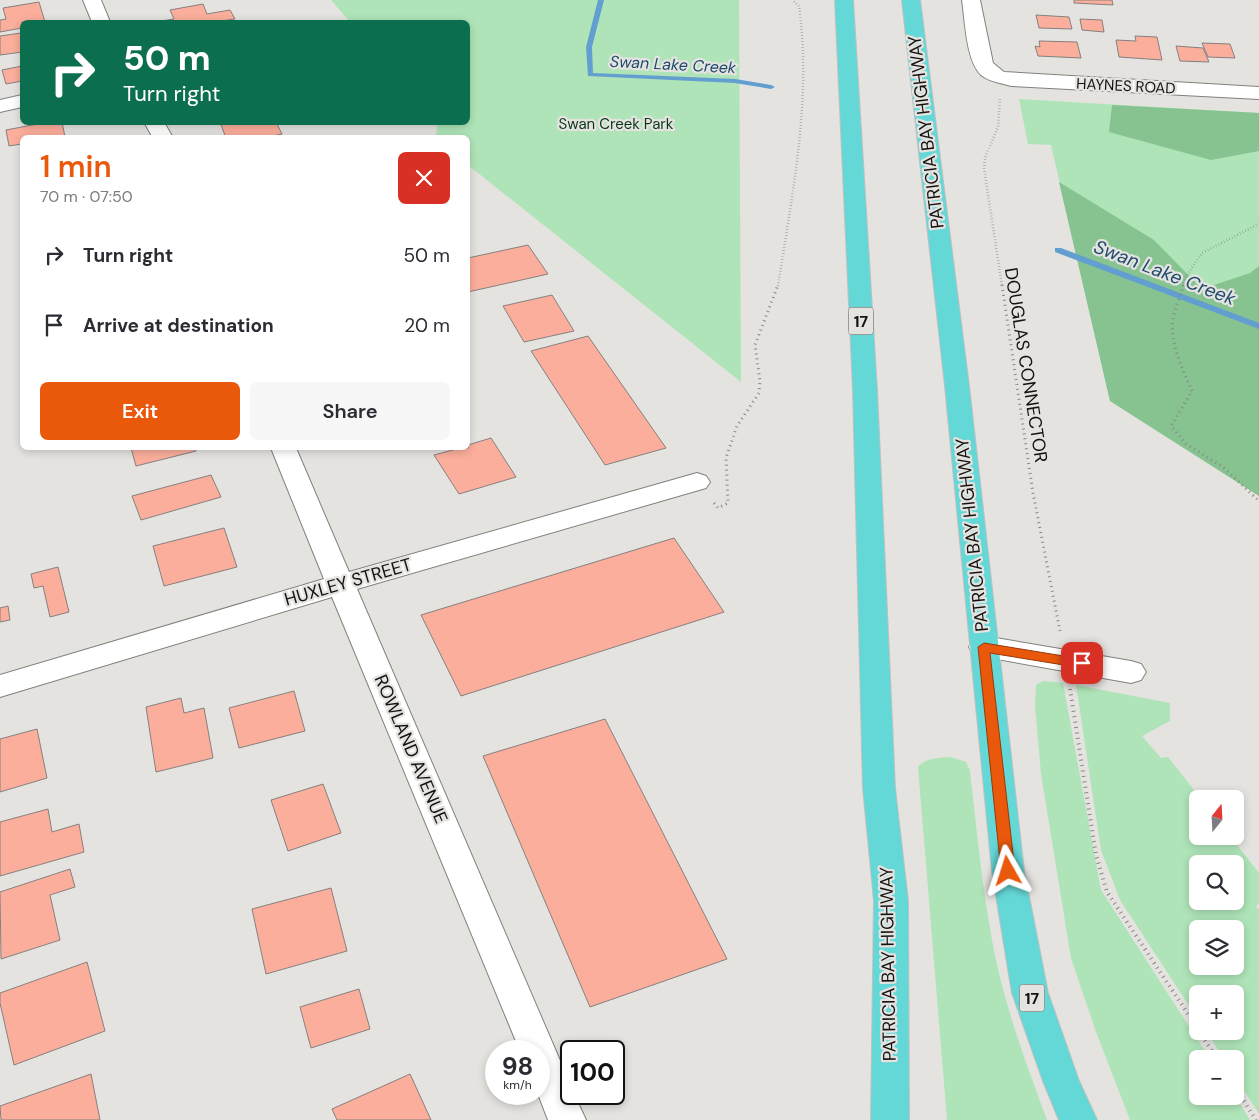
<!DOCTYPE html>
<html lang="en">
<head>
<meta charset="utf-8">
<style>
	body { margin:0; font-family:"DM Sans",sans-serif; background:#f7f7f7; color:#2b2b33; height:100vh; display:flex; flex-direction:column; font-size:19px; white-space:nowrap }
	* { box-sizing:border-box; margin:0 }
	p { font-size:16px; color:#7c7c81 }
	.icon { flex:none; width:28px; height:28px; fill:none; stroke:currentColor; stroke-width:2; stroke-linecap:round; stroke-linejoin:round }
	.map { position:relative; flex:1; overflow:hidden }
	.side { position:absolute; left:20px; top:135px; width:450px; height:315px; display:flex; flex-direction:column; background:#fff; border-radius:8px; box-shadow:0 2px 8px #0003 }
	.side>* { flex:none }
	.top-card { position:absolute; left:20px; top:20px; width:450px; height:105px; border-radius:8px; box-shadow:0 2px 8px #0003; background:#0b6e4f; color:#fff; overflow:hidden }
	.needle { width:32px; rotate:18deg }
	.controls { position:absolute; left:1189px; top:790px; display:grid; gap:10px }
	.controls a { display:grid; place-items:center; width:55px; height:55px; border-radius:8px; background:#fff; box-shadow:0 2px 8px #0003; font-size:25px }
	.speed { position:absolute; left:485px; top:1040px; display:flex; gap:10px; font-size:25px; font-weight:700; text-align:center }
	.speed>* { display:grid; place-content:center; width:65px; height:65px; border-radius:50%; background:#fff; box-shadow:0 2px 8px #0003; line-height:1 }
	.speed small { font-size:12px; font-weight:400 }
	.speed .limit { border:2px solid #111; border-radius:8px; background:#fff; color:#111 }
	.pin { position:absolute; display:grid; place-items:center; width:42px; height:42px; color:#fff; margin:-21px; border-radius:10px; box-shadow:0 2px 8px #0006 }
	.me { position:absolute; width:55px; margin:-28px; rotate:354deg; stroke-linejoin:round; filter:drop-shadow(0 0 4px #0008) }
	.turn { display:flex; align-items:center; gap:18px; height:105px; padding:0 20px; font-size:22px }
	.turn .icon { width:65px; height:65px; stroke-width:2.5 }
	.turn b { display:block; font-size:35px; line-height:42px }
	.round { display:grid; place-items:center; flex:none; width:52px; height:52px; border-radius:8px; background:#f7f7f7 }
	.headline { display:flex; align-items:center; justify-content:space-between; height:85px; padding:0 20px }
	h1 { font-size:30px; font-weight:600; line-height:38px; color:#ea580c }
	.button { display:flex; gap:10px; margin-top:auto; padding:10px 20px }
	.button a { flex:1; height:58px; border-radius:8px; background:#ea580c; color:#fff; font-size:20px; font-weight:600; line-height:58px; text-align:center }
	.button a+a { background:#f7f7f7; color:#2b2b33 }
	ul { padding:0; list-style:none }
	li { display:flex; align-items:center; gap:15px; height:70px; padding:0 20px }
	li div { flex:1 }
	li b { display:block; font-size:19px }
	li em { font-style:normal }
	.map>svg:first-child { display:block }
	.green { fill:#afe4b8; fill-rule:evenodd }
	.forest { fill:#86c391 }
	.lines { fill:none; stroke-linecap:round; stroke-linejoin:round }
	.stream { fill:#629fd0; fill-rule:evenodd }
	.building { fill:#fcae9c; stroke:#84807f }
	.minor-casing { stroke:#81807d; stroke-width:2 }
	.highway-casing { stroke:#c2c1c1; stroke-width:2 }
	.path-far2 { stroke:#898785; stroke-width:2.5; stroke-dasharray:0.5 2.5; stroke-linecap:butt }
	.path-far1 { stroke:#898785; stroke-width:3; stroke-dasharray:1 4; stroke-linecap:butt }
	.path { stroke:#898785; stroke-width:4; stroke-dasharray:1 4.5; stroke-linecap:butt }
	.minor { fill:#fff; fill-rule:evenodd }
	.highway { fill:#64d7d7; fill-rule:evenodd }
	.route { fill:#ea580c; stroke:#983908 }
	.labels { text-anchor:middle; stroke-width:4.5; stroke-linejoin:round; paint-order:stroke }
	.far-street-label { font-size:15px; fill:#131211; stroke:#e5e3e0 }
	.far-park-label { font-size:15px; fill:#083717; stroke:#e5e3e0 }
	.far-water-label { font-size:16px; font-style:italic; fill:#1e4b6d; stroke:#e5e3e0 }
	.shield { fill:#e5e3e0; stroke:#52514f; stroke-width:1 }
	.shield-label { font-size:16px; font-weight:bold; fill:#131211 }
	.street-label { font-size:18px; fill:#131211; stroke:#e5e3e0 }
	.water-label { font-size:19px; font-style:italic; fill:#1e4b6d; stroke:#e5e3e0 }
</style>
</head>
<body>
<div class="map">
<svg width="1259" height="1120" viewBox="0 0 1259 1120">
	<rect width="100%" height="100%" fill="#e5e3e0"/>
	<g class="green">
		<path d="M331 0H739L741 382 468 165V138L436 137 437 123 468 122V22H350Z"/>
		<path d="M1019 99 1259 113V496L1110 401 1051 145 1028 144Z"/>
		<path d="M1043 681 1063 683 1101 890 1210 1059H1198V1096H1235L1250 1120H1130L1096 1032 1071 958 1041 774 1035 706 1036 685Z"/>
		<path d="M1076 685 1170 703V721L1142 736 1161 758 1168 757 1201 799H1198V836H1230L1259 873V904L1256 906 1259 910V1114L1235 1076V1059H1224L1206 1031H1235V994H1198L1197 1018 1120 900 1101 850ZM1198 864H1235V901H1198ZM1198 929H1235V966H1198Z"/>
		<path d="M951 757 966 762 970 771C977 833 983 895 995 956 1007 1012 1027 1066 1047 1120H947L918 767C925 758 939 758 951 757Z"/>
	</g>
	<g class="forest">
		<path d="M1112 105 1259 113V151L1211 160 1109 132Z"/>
		<path d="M1059 182 1154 240 1202 289 1250 273 1259 266V496L1110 401Z"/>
	</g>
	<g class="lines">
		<g class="stream">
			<path d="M598 0H604L592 47 593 73 735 79 771 85 775 87 771 89 735 83 588 76 586 47Z"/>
			<path d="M1055 248H1061L1259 323V329L1055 252Z"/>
		</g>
	</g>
	<g class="building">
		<path d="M1074 0H1112L1113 5 1074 3Z"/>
		<path d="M39 2 45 22H22V28L0 32V20L6 19 3 8Z"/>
		<path d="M203 4 207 14 230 10 235 19 215 22H154L174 19 170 10Z"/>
		<path d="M1036 15 1069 17 1072 29 1039 28Z"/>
		<path d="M1080 19 1102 20 1104 32 1082 30Z"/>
		<path d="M21 33 22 52 0 55V36Z"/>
		<path d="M1135 36 1157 37 1162 60 1119 57 1116 40 1136 41Z"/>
		<path d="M1039 41 1077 42 1081 58 1038 56 1035 46 1040 47Z"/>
		<path d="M1202 43 1230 44 1235 58 1208 57Z"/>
		<path d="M1176 46 1203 48 1209 62 1180 61Z"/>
		<path d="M22 66V81L6 84 2 70Z"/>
		<path d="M48 122H62L65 137 22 138V144L9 146 6 130Z"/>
		<path d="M220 122H276L282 134 265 138H226Z"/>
		<path d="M528 245 548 274 468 292V258Z"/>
		<path d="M552 295 574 331 524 342 503 306Z"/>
		<path d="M588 336 666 448 605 465 531 351Z"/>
		<path d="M491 438 516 477 459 494 434 455 460 448H468V445Z"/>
		<path d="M131 448H195L196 451 136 466Z"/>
		<path d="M211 475 221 497 141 520 132 496Z"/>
		<path d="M224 528 237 567 164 586 153 546Z"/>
		<path d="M674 538 724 612 461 696 421 615Z"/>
		<path d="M58 567 69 612 50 617 43 586 34 588 31 574Z"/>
		<path d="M8 606 10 620 0 622V608Z"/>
		<path d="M294 691 305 731 239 748 229 708Z"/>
		<path d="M181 698 184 713 204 708 213 758 156 772 146 707Z"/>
		<path d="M605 719 727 959 590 1007 483 756Z"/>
		<path d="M37 729 47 778 0 792V739Z"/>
		<path d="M323 784 341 833 288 851 271 800Z"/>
		<path d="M48 809 52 832 79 824 84 852 0 876V822Z"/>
		<path d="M70 869 75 887 50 895 60 940 1 959 0 892Z"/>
		<path d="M331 888 347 951 266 974 252 909Z"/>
		<path d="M87 962 105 1031 14 1065 0 1003V993Z"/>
		<path d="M359 989 370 1029 311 1048 300 1007Z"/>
		<path d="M91 1074 100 1120H1L0 1106Z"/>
		<path d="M410 1074 431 1120H337L332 1109Z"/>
	</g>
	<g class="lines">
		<defs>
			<g id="minor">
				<path d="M83 0H101L110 22H92Z"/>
				<path d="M962 0H980L993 63 1004 72 1259 87V99L1011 86C1002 83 989 82 981 75 966 61 965 20 962 0Z"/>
				<path d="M22 95V107L0 112V100Z"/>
				<path d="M144 122H164L173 138H153Z"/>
				<path d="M271 448H296L349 572 697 473 706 476 710 482 706 488 357 589 571 1086V1094H574L586 1120H548L538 1094 539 1051H520L332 597 0 697V675L324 579Z"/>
				<path d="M984 636 1131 661 1141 664 1146 672 1141 680 1131 683 974 655 969 647 974 639Z"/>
			</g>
			<g id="highway">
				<path d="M835 0H853L877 390 895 788 908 901 909 1120H871L874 901 863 788 853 390Z"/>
				<path d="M902 0H920L969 386 1024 871 1048 993 1079 1081 1097 1120H1059L1043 1081 1012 993 992 871 945 386Z"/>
			</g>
		</defs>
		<use href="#minor" class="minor-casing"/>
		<use href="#highway" class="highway-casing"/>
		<g class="path-far2">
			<path d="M1000 99 998 127 985 158 984 168 1002 286"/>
			<path d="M778 286C792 196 812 98 799 6L792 0"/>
			<path d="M1183 286 1187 275 1202 253 1259 224"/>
		</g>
		<g class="path-far1">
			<path d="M1002 285 1033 493 1060 631"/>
			<path d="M1184 285C1180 296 1175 308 1173 319 1169 342 1183 370 1192 391L1171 426 1186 444 1223 467 1259 501"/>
			<path d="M714 503 718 508 728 503 726 458 737 426 759 393 760 381 755 345 778 285"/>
		</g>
		<g class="path">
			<path d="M1070 689 1096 855 1107 892 1198 1029"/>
			<path d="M1199 1031 1217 1059"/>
			<path d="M1235 1087 1256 1120"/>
		</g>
		<use href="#minor" class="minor"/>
		<use href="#highway" class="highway"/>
	</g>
	<path class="route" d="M984 643 1082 659 1088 663 1082 668 990 653 1015 871 1013 875H1003L1001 871 978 647Z"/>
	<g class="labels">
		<g class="far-street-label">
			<text transform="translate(1126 86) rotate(3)" y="5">HAYNES ROAD</text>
		</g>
		<g class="far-park-label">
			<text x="616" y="129">Swan Creek Park</text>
		</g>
		<g class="far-water-label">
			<text transform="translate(673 64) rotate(3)" y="6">Swan Lake Creek</text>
		</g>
		<g class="shield">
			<rect x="848.5" y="307.5" width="25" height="27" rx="4"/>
			<rect x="1019.5" y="984.5" width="25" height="27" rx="4"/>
		</g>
		<g class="shield-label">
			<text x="861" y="327">17</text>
			<text x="1032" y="1004">17</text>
		</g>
		<g class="street-label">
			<text transform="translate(926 132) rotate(-97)" y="6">PATRICIA BAY HIGHWAY</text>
			<text transform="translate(1026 365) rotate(81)" y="6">DOUGLAS CONNECTOR</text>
			<text transform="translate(972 535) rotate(-96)" y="6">PATRICIA BAY HIGHWAY</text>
			<text transform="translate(348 582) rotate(-16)" y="6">HUXLEY STREET</text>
			<text transform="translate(411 749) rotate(67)" y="6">ROWLAND AVENUE</text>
			<text transform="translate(888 964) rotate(-91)" y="6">PATRICIA BAY HIGHWAY</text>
		</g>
		<g class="water-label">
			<text transform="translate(1165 272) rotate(21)" y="7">Swan Lake Creek</text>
		</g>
	</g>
</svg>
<div class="controls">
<a><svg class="needle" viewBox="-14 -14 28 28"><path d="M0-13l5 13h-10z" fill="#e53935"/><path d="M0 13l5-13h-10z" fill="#7c7c81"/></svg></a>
<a><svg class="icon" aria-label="search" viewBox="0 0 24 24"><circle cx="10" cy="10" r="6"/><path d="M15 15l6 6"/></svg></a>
<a><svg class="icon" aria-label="layers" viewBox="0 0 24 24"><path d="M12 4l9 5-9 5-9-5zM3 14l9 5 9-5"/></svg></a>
<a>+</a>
<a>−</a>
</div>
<div class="speed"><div>98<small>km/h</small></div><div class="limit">100</div></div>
<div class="pin" style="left:1082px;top:663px;background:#d93025"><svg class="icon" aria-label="arrive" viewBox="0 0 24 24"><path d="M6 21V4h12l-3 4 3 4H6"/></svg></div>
<svg class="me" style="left:1008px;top:871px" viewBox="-20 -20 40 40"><path d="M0-17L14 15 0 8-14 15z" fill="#ea580c" stroke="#fff" stroke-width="4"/></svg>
<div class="top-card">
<div class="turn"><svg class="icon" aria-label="right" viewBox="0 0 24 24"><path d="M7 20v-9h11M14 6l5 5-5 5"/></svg><div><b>50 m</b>Turn right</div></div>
</div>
<section class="side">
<div class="headline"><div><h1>1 min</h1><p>70 m · 07:50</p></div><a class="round" style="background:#d93025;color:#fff"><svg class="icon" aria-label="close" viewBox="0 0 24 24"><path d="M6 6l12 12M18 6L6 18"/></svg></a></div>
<ul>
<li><svg class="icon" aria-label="right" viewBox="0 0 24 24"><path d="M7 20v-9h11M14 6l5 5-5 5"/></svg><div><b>Turn right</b></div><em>50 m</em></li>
<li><svg class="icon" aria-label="arrive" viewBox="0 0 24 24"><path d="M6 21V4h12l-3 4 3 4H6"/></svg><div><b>Arrive at destination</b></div><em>20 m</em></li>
</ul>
<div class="button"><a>Exit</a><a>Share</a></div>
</section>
</div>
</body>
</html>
